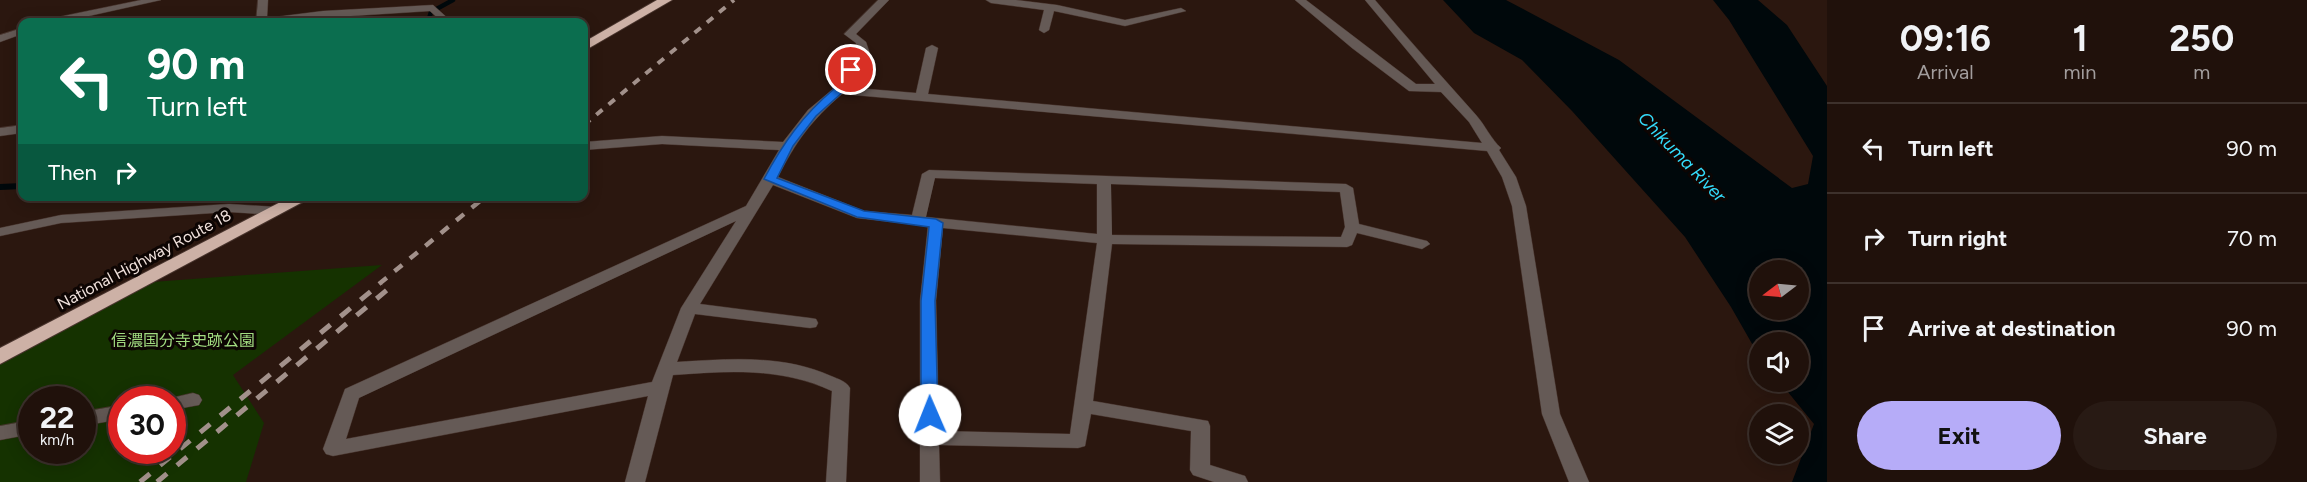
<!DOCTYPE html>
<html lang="en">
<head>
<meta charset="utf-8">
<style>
	body { margin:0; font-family:Figtree,"Noto Sans JP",sans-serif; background:#281a14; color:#f1f3f6; height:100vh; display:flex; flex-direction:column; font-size:22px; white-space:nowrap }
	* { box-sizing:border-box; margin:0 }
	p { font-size:20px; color:#a29d9d }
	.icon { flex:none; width:33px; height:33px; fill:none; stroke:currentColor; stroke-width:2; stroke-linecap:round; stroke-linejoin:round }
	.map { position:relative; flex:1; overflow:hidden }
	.panel { display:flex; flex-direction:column; background:#20110b; width:480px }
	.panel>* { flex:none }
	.banner { position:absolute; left:18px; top:18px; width:570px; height:183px; border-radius:12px; box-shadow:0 3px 15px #0003,0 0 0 2px #3d312c; background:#0b6e4f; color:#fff; overflow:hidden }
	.needle { width:39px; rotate:254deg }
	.buttons { position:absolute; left:1749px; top:260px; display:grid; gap:12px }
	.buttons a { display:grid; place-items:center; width:60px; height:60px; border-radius:50%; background:#20110b; box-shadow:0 3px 15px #0003,0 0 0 2px #3d312c; font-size:30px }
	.speed { position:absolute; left:18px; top:386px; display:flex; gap:12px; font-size:30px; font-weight:700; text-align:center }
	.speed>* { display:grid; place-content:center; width:78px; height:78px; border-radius:50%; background:#20110b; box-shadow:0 3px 15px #0003,0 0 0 2px #3d312c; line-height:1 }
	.speed small { font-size:15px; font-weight:400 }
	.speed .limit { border:9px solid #d22; background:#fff; color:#111 }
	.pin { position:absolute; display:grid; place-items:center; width:51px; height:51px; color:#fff; margin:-26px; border:3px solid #fff; border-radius:50%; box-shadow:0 2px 6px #0007 }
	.me { position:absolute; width:66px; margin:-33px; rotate:359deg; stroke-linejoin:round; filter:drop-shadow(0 0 4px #0008) }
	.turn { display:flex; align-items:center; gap:21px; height:126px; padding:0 30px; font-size:27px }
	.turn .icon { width:78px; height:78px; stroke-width:2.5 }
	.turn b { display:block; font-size:42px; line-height:51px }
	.then { display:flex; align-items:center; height:57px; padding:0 30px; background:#0003; gap:12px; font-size:22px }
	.eta { display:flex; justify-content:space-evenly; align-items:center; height:102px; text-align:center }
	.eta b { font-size:36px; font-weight:700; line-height:42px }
	.button { display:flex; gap:12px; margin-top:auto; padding:12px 30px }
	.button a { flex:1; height:69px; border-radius:36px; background:#b6acf8; color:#111; font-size:24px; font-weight:700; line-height:69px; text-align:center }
	.button a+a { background:#281a14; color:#f1f3f6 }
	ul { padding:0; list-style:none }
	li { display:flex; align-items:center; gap:18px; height:90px; padding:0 30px; border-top:2px solid #3d312c }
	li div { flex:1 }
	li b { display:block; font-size:22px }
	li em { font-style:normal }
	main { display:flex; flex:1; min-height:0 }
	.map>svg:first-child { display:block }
	.green { fill:#153200; fill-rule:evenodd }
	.water { fill:#00080b; fill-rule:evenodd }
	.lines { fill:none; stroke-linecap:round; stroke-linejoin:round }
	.stream-far1 { stroke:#00080b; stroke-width:4.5 }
	.stream { stroke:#00080b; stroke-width:6 }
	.minor-casing { stroke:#47332c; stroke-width:1 }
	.highway-casing { stroke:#47332c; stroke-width:2 }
	.minor { fill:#655a56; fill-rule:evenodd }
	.highway { fill:#cdb1a6; fill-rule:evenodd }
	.rail-far2 { stroke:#a2918b; stroke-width:4; stroke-dasharray:8 8; stroke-linecap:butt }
	.rail-far1 { stroke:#a2918b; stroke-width:4.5; stroke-dasharray:10 10; stroke-linecap:butt }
	.rail { stroke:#a2918b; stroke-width:5; stroke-dasharray:13 13; stroke-linecap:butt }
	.route { fill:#1a73e8; stroke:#114b97; stroke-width:1.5 }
	.labels { text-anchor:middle; stroke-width:6; stroke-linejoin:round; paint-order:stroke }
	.street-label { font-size:16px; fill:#f0e1dc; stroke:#0d0503 }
	.park-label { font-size:16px; fill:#a1db80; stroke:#0d0503 }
	.water-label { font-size:18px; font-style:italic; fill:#33dbfa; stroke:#0d0503 }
</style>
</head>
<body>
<main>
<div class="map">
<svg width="1827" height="482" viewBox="0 0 1827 482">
	<rect width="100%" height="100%" fill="#2b170f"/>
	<path class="green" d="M382 265 233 375 264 423 246 482H0V357L139 283ZM32 399H82V450H32ZM122 399H172V450H122Z"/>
	<path class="water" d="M1443 0H1506L1619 60 1792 188 1808 184 1813 156 1729 20 1713 0H1758L1787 25 1827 86V482H1792L1814 424 1779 381H1798V342H1760L1759 356 1731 307 1685 237 1572 111 1522 60 1474 33ZM1760 270H1798V309H1760Z"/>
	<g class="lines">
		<path class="stream-far1" d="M428 22 431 12 453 0"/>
		<path class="stream" d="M0 187 22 186"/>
		<defs>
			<g id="minor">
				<path d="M141 0H161L62 22H44L49 19Z"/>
				<path d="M258 0H268L267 18 323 11 433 5 452 22H442L430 11 256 22Z"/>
				<path d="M878 0H889L856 34 866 42 870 54 844 87 916 93 926 48 932 45 938 48 928 94 1482 143 1469 122 1441 92 1409 91 1352 48 1295 0H1306L1416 84H1435L1365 0H1375C1409 40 1443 78 1476 115 1485 125 1491 139 1501 148L1499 150 1516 177 1526 206 1560 414 1589 482H1569L1542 414 1512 206 1502 177 1487 151 842 94C811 121 796 141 778 177L864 211 912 215 922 174 929 170 1346 184 1353 188 1359 224 1427 241 1430 244 1422 249 1357 233 1352 245 1347 247 1112 244 1093 401 1208 421 1210 426V465L1245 476 1248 482H1214L1193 475 1190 470 1191 431 1091 414 1085 446 1078 448 939 445 940 482H920V301L928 226 857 218 773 185 700 304 810 318 816 319 818 323 816 327 810 328 695 314 677 362C728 359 782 354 831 376 838 379 846 381 850 388L846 482H826L832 391C780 367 728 371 673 375L645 482H625L648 396 333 456 326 454 323 449 345 389 746 206 779 150 662 144 584 150V142L662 136 783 142 808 110 833 89 834 83 858 54 856 43 844 34ZM935 178 1097 184V234L926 217ZM1111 184 1340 192 1345 227 1341 237 1112 235ZM736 221 681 308 652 382 346 439 359 398ZM943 228 1097 243 1070 434 939 431 936 301Z"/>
				<path d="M986 0H1016L1057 5 1125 20 1181 8 1186 11 1125 26 1054 11 1049 30 1044 33 1039 30 1044 10 991 3Z"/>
				<path d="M22 28V34L0 42V35Z"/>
				<path d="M22 125V133L0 136V128Z"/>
				<path d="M229 204 278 207 285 211 278 215 229 212 61 223 0 236V228L61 215Z"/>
				<path d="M193 393 199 395 202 400 199 405 172 410V399H167Z"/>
				<path d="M122 405V419L82 426V412Z"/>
				<path d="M32 420V434L0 440V426Z"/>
			</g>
			<g id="highway">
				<path d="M657 0H672L584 51V42Z"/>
				<path d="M292 196H314L0 364V348Z"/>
			</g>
		</defs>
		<use href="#minor" class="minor-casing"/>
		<use href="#highway" class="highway-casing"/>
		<use href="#minor" class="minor"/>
		<use href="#highway" class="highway"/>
		<path class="rail-far2" d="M584 125 734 0"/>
		<path class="rail-far1" d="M379 284 486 196"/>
		<g class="rail">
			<path d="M140 482 381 283"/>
			<path d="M157 482 393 285"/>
		</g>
	</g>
	<path class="route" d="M847 68 856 70 843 86 845 90 816 116 793 146 777 178 864 211 936 219 943 223 935 301 938 415 930 421 921 415V301L929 227 857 217 764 179C783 143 803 115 834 89L832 86Z"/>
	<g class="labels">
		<g class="street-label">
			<text transform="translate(144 259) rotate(-28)" y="6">National Highway Route 18</text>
		</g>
		<g class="park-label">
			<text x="183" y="346">信濃国分寺史跡公園</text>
		</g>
		<g class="water-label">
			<text transform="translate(1682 157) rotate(46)" y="6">Chikuma River</text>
		</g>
	</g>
</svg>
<div class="buttons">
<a><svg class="needle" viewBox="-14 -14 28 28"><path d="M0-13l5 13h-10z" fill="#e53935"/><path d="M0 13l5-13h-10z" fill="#a29d9d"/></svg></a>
<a><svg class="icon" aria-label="sound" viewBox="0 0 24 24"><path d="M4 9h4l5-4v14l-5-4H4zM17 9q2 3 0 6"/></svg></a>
<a><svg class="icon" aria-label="layers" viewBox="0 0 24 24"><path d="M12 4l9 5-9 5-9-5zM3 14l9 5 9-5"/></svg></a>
</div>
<div class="speed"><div>22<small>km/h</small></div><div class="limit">30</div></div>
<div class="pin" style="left:851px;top:70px;background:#d93025"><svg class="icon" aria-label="arrive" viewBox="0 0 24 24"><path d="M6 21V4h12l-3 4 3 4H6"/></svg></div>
<svg class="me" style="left:930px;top:415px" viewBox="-20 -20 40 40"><circle r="19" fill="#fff"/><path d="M0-13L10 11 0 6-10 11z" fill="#1a73e8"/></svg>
<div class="banner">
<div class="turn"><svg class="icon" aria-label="left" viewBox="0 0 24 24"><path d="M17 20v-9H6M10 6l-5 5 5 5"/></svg><div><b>90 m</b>Turn left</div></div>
<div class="then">Then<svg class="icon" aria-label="right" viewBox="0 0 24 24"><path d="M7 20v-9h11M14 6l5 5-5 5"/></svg></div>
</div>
</div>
<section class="panel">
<div class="eta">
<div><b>09:16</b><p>Arrival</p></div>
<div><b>1</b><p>min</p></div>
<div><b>250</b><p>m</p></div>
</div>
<ul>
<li><svg class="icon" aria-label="left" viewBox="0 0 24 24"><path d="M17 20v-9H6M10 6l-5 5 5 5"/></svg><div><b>Turn left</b></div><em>90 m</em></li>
<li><svg class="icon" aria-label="right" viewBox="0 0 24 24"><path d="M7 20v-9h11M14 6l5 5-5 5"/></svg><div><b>Turn right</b></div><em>70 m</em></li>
<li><svg class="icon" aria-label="arrive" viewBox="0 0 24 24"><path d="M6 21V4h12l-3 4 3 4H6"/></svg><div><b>Arrive at destination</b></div><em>90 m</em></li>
</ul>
<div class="button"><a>Exit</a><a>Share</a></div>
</section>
</main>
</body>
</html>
